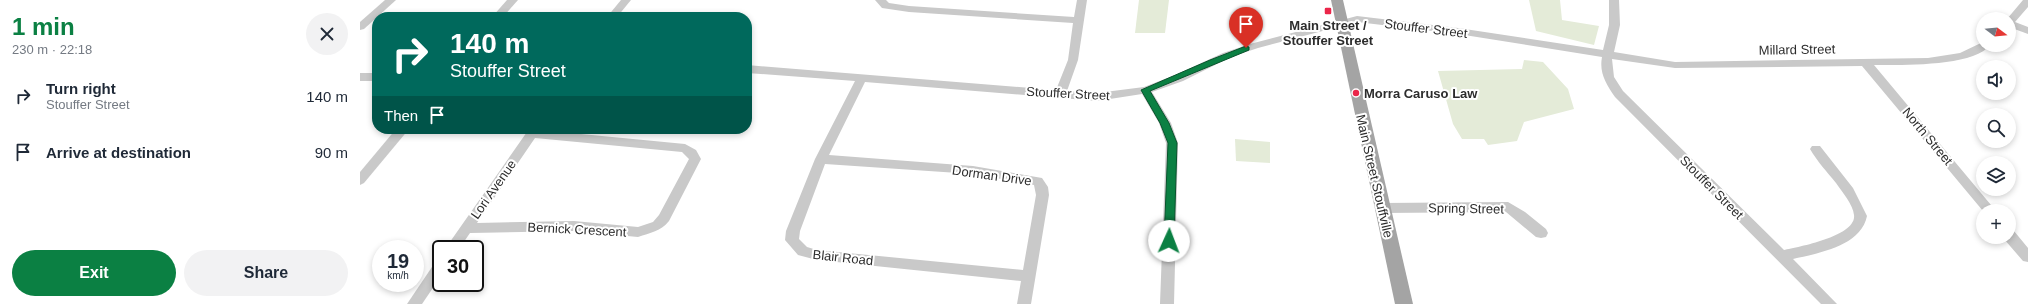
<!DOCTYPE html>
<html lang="en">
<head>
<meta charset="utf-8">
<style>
	body { margin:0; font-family:Arial,sans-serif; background:#f2f2f3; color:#1f2937; height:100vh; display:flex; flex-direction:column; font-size:15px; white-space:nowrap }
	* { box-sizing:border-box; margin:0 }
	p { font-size:13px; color:#747a83 }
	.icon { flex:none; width:22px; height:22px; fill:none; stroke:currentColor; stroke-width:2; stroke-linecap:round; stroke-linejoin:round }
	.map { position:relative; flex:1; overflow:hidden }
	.side { display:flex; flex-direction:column; background:#fff; width:360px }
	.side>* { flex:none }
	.top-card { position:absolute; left:12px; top:12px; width:380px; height:122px; border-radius:16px; box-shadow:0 2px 6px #0003; background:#00695c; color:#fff; overflow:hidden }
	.needle { width:26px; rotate:106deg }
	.controls { position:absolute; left:1616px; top:12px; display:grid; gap:8px }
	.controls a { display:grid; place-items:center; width:40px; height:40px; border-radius:50%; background:#fff; box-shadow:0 2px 6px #0003; font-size:20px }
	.speed { position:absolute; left:12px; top:240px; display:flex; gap:8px; font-size:20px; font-weight:700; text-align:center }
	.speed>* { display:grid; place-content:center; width:52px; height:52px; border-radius:50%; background:#fff; box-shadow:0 2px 6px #0003; line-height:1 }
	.speed small { font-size:10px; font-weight:400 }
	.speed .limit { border:2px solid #111; border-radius:6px; background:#fff; color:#111 }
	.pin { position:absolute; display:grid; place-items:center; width:34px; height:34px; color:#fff; margin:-41px -17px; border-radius:50% 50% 50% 0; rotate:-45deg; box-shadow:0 0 4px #0007 }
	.pin .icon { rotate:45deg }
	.me { position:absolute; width:44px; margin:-22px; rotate:2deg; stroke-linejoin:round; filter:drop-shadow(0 0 3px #0008) }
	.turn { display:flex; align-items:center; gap:14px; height:84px; padding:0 12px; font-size:18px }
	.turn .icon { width:52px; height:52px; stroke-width:2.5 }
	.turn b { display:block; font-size:28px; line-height:34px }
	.then { display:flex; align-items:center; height:38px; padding:0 12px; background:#0003; gap:8px; font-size:15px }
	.round { display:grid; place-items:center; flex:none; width:42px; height:42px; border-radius:21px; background:#f2f2f3 }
	.overview { display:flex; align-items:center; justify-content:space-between; height:68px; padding:0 12px }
	h1 { font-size:24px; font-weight:700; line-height:30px; color:#0b8043 }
	.cta { display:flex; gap:8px; margin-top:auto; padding:8px 12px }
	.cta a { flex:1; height:46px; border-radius:24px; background:#0b8043; color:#fff; font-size:16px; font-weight:700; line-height:46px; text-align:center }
	.cta a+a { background:#f2f2f3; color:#1f2937 }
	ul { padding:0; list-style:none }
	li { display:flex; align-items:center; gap:12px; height:56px; padding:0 12px }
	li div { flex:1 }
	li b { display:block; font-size:15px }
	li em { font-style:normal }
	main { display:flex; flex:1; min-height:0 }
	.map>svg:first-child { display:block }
	.green { fill:#e4ebd8 }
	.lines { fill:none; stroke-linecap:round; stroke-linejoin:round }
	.minor { fill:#c9c9c9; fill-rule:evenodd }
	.major { fill:#a4a4a4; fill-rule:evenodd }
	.route { fill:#0b8043; stroke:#07532c }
	.poi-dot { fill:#eb264a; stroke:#fff; stroke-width:1.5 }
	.labels { text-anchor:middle; stroke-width:4; stroke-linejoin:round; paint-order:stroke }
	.poi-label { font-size:13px; font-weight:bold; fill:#2c2c2c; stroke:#fff }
	.street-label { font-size:13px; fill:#2c2c2c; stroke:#fff }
</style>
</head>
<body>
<main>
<section class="side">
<div class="overview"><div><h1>1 min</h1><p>230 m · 22:18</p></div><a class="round"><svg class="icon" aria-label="close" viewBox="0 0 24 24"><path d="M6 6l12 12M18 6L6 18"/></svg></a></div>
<ul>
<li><svg class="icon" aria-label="right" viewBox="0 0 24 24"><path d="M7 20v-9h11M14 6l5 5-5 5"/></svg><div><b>Turn right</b><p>Stouffer Street</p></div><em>140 m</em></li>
<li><svg class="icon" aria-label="arrive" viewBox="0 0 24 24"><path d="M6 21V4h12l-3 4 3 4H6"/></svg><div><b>Arrive at destination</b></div><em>90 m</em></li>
</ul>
<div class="cta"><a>Exit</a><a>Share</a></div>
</section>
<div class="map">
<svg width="1668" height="304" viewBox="0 0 1668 304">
	<rect width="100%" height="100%" fill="#fff"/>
	<g class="green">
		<path d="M779 0H809L805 33H775Z"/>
		<path d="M1169 0H1200L1202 20 1239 26 1234 45 1176 31Z"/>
		<path d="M1164 60 1183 62 1208 89 1214 109 1164 122 1157 141 1128 145 1124 139H1102L1093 124 1078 71 1162 69Z"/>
		<path d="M875 139 910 142V163L876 161Z"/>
	</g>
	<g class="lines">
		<g class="minor">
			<path d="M25 0H36L4 29 0 30V22Z"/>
			<path d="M147 0H158L143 17H132Z"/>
			<path d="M261 0H271L257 17H247Z"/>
			<path d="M515 0H526L529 3 549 6 714 17 717 0H727L718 60 707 91 737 93 784 87 815 75 863 53 890 44 997 16 1098 28 1243 50 1249 25V0H1259L1260 25 1254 52 1315 62 1568 58 1600 53 1623 42V45H1630C1614 67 1539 65 1514 65L1636 211H1623L1502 66 1315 68 1252 59 1254 77 1263 91 1424 250C1439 247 1497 236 1494 215 1493 204 1482 192 1476 183 1467 172 1457 161 1450 149L1452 146H1460L1493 188 1507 216C1501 246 1459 253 1433 259L1477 304H1461L1255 97C1246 84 1239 73 1242 57L1098 34 997 22 898 48 871 57 823 81 792 92 811 123 818 143 814 304H800L806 143 799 123 782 94 737 101 505 82 469 155 613 166 682 178 688 187 689 195 671 304H657L661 281 457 260 438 255 425 240 426 231 455 159 495 81 387 73V65L696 90 708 60 713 23 549 12 522 8ZM465 164 613 174 674 185 676 195 663 270 457 250 447 247 439 239 440 231Z"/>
			<path d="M1663 0H1668V7L1655 22 1668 27V34L1649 27V19H1647Z"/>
			<rect x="0" y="73" width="17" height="8"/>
			<path d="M36 129H49L4 183 0 185V172Z"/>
			<path d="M169 129 325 144 336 150 341 159 309 221C301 231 290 233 278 237L214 231 110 233 99 249H85ZM175 138 322 152 329 159 299 215 293 222 278 227 214 221 117 223Z"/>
			<path d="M1148 202 1165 212 1186 229 1188 233 1186 237 1181 238 1176 237 1146 212 1022 213 1018 211 1016 208 1018 205 1022 203Z"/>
			<path d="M1649 230 1654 231 1668 248V262L1663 261 1644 239V237H1649Z"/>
			<path d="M81 260V276L62 304H47L76 261Z"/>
		</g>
		<path class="major" d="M971 0H983L1053 304H1035Z"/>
	</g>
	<path class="route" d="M886 46 889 47V50L790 91 809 123 817 143 814 241 809 244 805 243 804 241 808 143 800 123 781 90 850 60Z"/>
	<g class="poi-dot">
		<rect x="964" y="7" width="8" height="8" rx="2"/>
		<circle cx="996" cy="93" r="4"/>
	</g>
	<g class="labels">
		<g class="poi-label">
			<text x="968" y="30">Main Street /<tspan x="968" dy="15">Stouffer Street</tspan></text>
			<text x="1004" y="98" text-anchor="start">Morra Caruso Law</text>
		</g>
		<g class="street-label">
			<text transform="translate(1066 28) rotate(7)" y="5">Stouffer Street</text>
			<text transform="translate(1437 49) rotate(-1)" y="5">Millard Street</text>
			<text transform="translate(708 93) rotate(3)" y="5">Stouffer Street</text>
			<text transform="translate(1568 136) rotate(50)" y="5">North Street</text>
			<text transform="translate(632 175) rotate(8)" y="5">Dorman Drive</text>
			<text transform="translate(1015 176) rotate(77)" y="5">Main Street Stouffville</text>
			<text transform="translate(1352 187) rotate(45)" y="5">Stouffer Street</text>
			<text transform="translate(133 189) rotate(-55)" y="5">Lori Avenue</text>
			<text transform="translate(1106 208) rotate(1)" y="5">Spring Street</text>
			<text transform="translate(217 229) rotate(3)" y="5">Bernick Crescent</text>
			<text transform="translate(483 257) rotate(6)" y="5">Blair Road</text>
		</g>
	</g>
</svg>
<div class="controls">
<a><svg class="needle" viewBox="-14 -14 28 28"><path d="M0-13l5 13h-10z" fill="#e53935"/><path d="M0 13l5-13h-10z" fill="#747a83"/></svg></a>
<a><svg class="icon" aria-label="sound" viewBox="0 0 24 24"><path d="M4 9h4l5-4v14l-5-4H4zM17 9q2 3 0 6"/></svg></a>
<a><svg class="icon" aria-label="search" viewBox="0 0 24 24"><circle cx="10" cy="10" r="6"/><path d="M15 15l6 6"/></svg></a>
<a><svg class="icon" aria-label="layers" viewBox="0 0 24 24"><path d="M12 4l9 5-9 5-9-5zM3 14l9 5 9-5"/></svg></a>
<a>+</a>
</div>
<div class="speed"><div>19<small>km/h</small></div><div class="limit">30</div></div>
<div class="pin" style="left:886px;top:48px;background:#d93025"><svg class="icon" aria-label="arrive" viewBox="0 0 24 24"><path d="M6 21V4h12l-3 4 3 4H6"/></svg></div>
<svg class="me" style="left:809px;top:241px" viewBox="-20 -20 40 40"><circle r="19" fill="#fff"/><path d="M0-13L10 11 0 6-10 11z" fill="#0b8043"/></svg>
<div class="top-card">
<div class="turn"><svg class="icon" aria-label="right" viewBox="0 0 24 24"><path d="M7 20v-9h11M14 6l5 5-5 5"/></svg><div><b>140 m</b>Stouffer Street</div></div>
<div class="then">Then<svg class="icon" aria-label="arrive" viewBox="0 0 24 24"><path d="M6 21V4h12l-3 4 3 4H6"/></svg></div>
</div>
</div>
</main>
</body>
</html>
